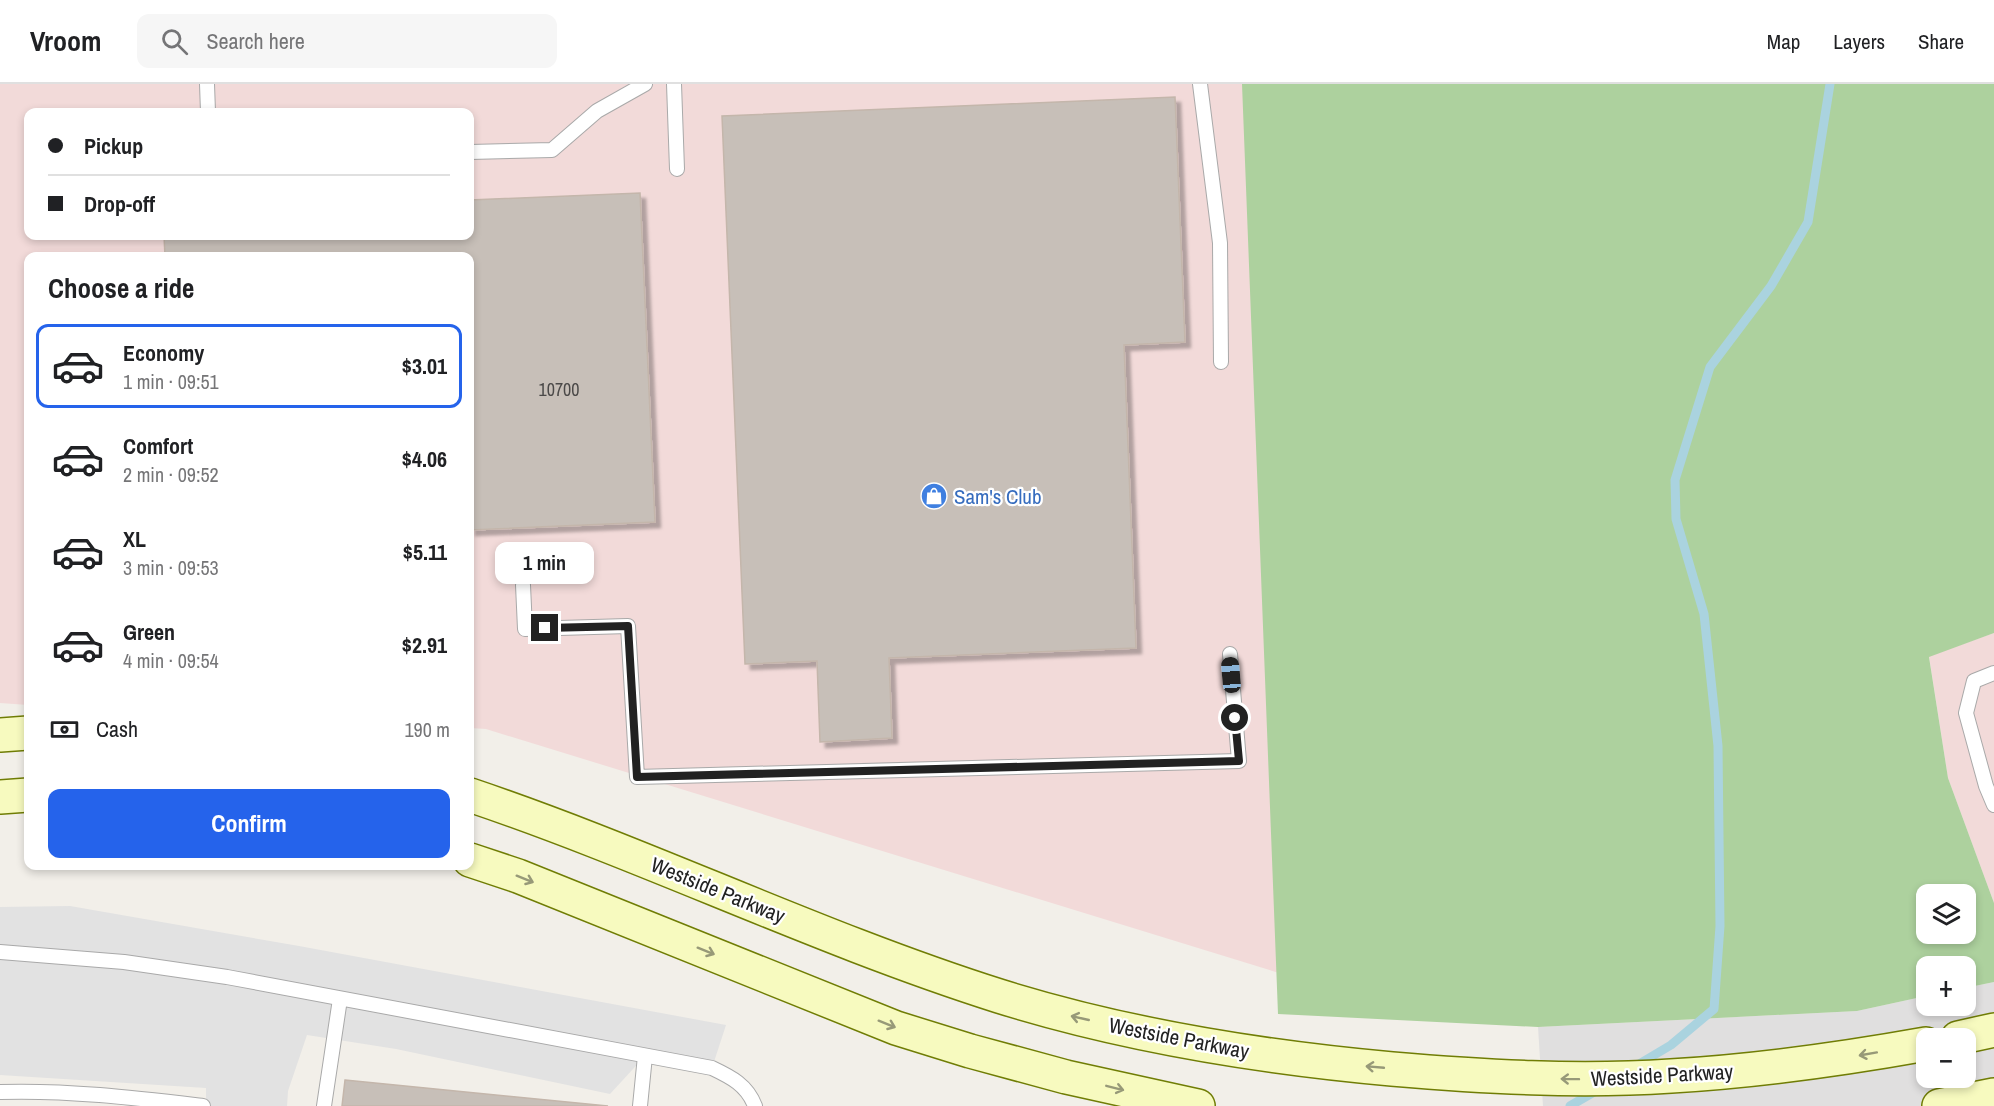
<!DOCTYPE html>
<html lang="en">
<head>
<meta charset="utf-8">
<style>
	body { margin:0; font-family:"Archivo Narrow",sans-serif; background:#f6f6f6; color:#202124; height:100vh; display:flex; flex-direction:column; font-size:22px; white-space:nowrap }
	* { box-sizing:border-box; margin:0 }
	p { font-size:20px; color:#757577 }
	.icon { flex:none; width:33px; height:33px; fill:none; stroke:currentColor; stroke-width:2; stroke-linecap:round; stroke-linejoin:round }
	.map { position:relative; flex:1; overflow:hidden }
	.sheet { position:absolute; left:24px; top:168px; width:450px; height:618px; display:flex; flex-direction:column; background:#fff; border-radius:12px; box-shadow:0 3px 9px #0003 }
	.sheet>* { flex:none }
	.hud { position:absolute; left:24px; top:24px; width:450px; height:132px; border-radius:12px; box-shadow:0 3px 9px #0003; display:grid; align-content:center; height:132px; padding:0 24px; background:#fff }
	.tools { position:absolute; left:1916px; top:800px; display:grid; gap:12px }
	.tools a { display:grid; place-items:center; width:60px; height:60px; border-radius:12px; background:#fff; box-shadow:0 3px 9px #0003; font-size:30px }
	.end { position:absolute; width:27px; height:27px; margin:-14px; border:8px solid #222; background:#fff; box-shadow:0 0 0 3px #fff }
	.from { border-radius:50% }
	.bubble { position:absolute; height:42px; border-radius:12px; background:#fff; box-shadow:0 3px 9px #0003; font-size:20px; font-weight:800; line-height:42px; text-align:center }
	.car { position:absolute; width:18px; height:36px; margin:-18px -9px; border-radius:8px; box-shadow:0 0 4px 2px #0007; background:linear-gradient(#222 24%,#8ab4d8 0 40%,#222 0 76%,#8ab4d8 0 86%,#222 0) }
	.hud b { display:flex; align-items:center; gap:21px; height:57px; font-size:22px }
	.hud b+b { border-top:2px solid #e0e0e0 }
	.hud i { width:15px; height:15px; background:#202124 }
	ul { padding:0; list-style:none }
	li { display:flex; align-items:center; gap:18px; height:84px; margin:0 12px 9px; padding:0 12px; border:3px solid transparent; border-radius:12px }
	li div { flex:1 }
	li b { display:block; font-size:22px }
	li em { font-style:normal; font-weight:800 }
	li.active { border-color:#2563eb }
	li>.icon { width:54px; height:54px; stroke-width:1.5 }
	h2 { padding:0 24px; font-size:27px; line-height:72px }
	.pay { display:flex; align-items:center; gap:15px; height:66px; padding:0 24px; font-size:22px }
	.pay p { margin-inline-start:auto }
	.button { display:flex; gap:12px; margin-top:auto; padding:12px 24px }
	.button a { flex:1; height:69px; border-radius:12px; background:#2563eb; color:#fff; font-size:24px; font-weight:800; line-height:69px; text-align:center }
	header { display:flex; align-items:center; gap:36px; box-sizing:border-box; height:84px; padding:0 30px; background:#fff; border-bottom:2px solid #e0e0e0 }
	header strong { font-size:28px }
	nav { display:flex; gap:33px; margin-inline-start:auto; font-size:21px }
	.search { width:420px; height:54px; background:#f6f6f6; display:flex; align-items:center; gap:15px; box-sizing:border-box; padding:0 21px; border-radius:12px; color:#757577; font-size:22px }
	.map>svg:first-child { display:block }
	.residential { fill:#e0dfdf; fill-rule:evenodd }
	.commercial { fill:#f2dad9; fill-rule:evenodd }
	.forest { fill:#add19e; fill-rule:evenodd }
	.parking { fill:#e2e2e2 }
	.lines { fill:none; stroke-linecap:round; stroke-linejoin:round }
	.stream { stroke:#aad3df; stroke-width:9 }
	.building { fill:#c7bfb8; stroke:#c4b6ab; stroke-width:1.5; filter:url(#shadow) }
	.service-casing { stroke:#a9a9a9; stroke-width:16 }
	.secondary-casing { stroke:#707d05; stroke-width:36 }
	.service { stroke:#fff; stroke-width:14 }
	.secondary { stroke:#f7fabf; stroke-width:33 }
	.oneway { stroke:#979978 }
	.route { stroke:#222; stroke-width:8 }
	.labels { text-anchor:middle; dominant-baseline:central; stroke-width:4.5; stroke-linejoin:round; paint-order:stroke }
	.number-label { font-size:18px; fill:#4b4948 }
	.shop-label { font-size:21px; fill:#366cbe; stroke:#fff; text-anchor:start }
	.street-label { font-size:21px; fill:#222; stroke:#fff }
</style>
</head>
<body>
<header>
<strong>Vroom</strong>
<div class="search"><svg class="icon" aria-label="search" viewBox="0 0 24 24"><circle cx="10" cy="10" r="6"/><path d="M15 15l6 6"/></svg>Search here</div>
<nav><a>Map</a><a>Layers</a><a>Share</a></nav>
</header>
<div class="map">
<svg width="1994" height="1022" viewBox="0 0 1994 1022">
	<defs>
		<filter id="shadow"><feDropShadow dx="5.5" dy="5.5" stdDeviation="1.5" flood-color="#0004"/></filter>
	</defs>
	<rect width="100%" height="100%" fill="#f2efe9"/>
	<!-- residential -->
	<path class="residential" d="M1994 898V1022H1543L1538 943 1857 927 1926 912V921H1965V904ZM1926 954H1965V993H1926Z"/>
	<!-- commercial -->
	<g class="commercial">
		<path d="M0 0H1286L1305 897 486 645 470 644V172H28V621L0 619ZM28 28H470V152H28Z"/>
		<polygon points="1994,549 1994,819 1948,694 1929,572"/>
	</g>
	<!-- forest -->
	<path class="forest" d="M1242 0H1994V549L1929 573 1948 694 1994 819V898L1965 904V882H1926V912L1857 927 1538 943 1278 930ZM1926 810H1965V849H1926Z"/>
	<!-- parking -->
	<polygon class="parking" points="70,822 299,862 726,941 712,984 645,972 610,1010 396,965 307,951 288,1007 287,1022 206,1022 206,1004 0,991 0,823"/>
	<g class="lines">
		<!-- stream -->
		<g class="stream">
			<polyline points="1634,983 1671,961 1714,925 1720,842 1718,662 1704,530 1676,435 1675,396 1710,283 1771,202 1808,138 1830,0"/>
			<polyline points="1570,1022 1599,1005"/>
		</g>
	</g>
	<!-- building -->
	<g class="building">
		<polygon points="1175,13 1185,258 1124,261 1136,564 889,574 892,654 820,658 817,577 745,580 722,32"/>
		<polygon points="640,109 655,438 470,446 470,172 165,172 164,152 470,152 470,116"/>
		<polygon points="345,996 608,1022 342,1022"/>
	</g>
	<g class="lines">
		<defs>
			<g id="service">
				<polyline points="207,0 208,28"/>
				<polyline points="674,0 677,85"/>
				<polyline points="1200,0 1220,159 1221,278"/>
				<polyline points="470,68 552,66 597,27 645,0"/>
				<polyline points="523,501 525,545 628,542 637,693 1239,677 1230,570"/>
				<polyline points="1994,589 1974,597 1966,629 1986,702 1994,721"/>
				<path d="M0 868 124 878 227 893 712 984C731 993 747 1001 755 1022"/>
				<path d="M0 1008C69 1006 135 1014 203 1022"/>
				<polyline points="324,1022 340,915"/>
				<polyline points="640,1022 645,972"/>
			</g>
			<g id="secondary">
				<polyline points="0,651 28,649"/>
				<path d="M470 711C648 771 819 855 999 912 1127 952 1259 973 1392 985 1485 993 1578 998 1671 992 1757 987 1842 975 1926 960"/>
				<polyline points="0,713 28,711"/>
				<polyline points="470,776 518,792 896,944 970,967 1066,993 1198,1022"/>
				<polyline points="1958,954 1994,946"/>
				<polyline points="1939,1022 1994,1011"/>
			</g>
		</defs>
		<!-- service casing -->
		<use href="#service" class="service-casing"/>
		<!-- secondary casing -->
		<use href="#secondary" class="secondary-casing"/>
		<!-- service -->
		<use href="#service" class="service"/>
		<!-- secondary -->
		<use href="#secondary" class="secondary"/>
	</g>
	<!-- one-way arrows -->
	<defs><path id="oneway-shaft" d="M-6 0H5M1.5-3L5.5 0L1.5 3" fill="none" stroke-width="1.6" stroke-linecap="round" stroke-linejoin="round" transform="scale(1.5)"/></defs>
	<g class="oneway">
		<use href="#oneway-shaft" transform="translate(525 795) rotate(22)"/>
		<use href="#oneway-shaft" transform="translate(706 867) rotate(22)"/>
		<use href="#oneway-shaft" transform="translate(1080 934) rotate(-167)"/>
		<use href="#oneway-shaft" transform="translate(887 940) rotate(22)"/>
		<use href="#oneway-shaft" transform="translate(1868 970) rotate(170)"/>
		<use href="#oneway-shaft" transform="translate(1375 983) rotate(-175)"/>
		<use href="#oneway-shaft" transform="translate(1570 995) rotate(-179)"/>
		<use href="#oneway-shaft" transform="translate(1115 1004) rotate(14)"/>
	</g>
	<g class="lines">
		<!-- route -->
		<polyline class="route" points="545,544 628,542 637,693 1239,677 1235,634"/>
	</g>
	<!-- icons -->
	<defs>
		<symbol id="shop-disc" viewBox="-11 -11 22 22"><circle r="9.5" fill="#3f7fe0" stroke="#fff"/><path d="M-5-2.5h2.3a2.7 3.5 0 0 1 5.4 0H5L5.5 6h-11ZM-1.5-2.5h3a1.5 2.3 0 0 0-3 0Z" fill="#fff"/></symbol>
	</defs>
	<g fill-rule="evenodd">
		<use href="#shop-disc" x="919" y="397" width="30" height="30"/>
	</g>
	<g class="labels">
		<!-- number labels -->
		<g class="number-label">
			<text x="559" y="305">10700</text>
		</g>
		<!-- shop labels -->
		<g class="shop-label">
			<text x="954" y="412">Sam's Club</text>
		</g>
		<!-- street labels -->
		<g class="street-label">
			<text transform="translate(718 806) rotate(22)">Westside Parkway</text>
			<text transform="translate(1179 954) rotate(11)">Westside Parkway</text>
			<text transform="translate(1662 991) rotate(-3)">Westside Parkway</text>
		</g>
	</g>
</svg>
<div class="tools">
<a><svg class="icon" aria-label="layers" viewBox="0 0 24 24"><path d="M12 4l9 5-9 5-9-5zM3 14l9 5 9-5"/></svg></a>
<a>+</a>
<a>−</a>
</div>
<i class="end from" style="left:1235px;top:634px"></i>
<i class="end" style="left:545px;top:544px"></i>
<div class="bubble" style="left:495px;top:458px;width:99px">1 min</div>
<i class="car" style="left:1231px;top:591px;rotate:355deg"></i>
<div class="hud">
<b><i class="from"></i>Pickup</b>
<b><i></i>Drop-off</b>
</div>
<section class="sheet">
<h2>Choose a ride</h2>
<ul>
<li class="active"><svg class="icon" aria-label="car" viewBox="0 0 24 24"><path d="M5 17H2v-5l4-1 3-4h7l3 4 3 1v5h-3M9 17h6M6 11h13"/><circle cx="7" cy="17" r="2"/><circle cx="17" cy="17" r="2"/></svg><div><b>Economy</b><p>1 min · 09:51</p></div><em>$3.01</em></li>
<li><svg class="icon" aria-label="car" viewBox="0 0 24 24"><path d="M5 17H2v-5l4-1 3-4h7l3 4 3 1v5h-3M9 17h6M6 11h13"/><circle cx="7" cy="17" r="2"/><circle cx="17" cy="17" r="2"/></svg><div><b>Comfort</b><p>2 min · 09:52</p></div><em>$4.06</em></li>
<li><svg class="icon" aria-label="car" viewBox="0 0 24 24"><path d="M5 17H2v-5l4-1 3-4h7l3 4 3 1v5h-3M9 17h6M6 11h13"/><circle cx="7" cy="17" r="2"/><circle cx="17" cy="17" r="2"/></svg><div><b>XL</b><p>3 min · 09:53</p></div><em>$5.11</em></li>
<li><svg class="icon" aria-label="car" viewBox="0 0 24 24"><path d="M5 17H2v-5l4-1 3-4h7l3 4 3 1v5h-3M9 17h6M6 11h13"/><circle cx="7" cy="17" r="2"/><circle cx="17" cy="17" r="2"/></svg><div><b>Green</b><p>4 min · 09:54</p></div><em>$2.91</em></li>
</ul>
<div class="pay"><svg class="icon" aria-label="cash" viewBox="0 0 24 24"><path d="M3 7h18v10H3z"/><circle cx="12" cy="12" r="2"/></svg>Cash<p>190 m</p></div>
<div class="button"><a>Confirm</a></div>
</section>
</div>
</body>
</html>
